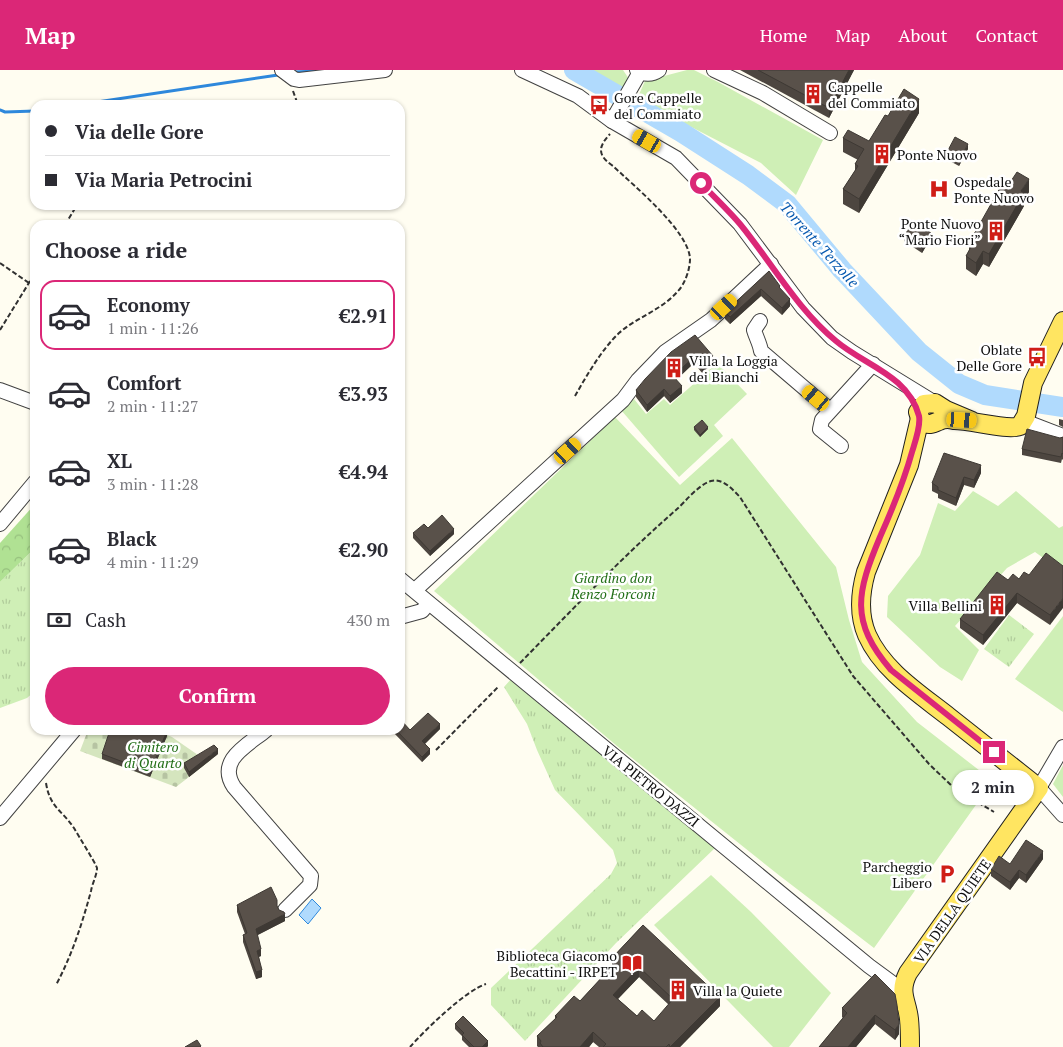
<!DOCTYPE html>
<html lang="en">
<head>
<meta charset="utf-8">
<style>
	body { margin:0; font-family:"PT Serif",serif; background:#f7f7f7; color:#2b2b33; height:100vh; display:flex; flex-direction:column; font-size:19px; white-space:nowrap }
	* { box-sizing:border-box; margin:0 }
	p { font-size:16px; color:#7c7c81 }
	.icon { flex:none; width:28px; height:28px; fill:none; stroke:currentColor; stroke-width:2; stroke-linecap:round; stroke-linejoin:round }
	.map { position:relative; flex:1; overflow:hidden }
	.side { position:absolute; left:30px; top:150px; width:375px; height:515px; display:flex; flex-direction:column; background:#fff; border-radius:15px; box-shadow:0 1px 4px #0004 }
	.side>* { flex:none }
	.guide { position:absolute; left:30px; top:30px; width:375px; height:110px; border-radius:15px; box-shadow:0 1px 4px #0004; display:grid; align-content:center; height:110px; padding:0 15px; background:#fff }
	.end { position:absolute; width:22px; height:22px; margin:-11px; border:6px solid #db2777; background:#fff; box-shadow:0 0 0 2px #fff }
	.from { border-radius:50% }
	.bubble { position:absolute; height:35px; border-radius:18px; background:#fff; box-shadow:0 1px 4px #0004; font-size:16px; font-weight:700; line-height:35px; text-align:center }
	.car { position:absolute; width:15px; height:30px; margin:-15px -8px; border-radius:6px; box-shadow:0 0 4px 1px #0007; background:linear-gradient(#f5c518 24%,#345 0 40%,#f5c518 0 76%,#345 0 86%,#f5c518 0) }
	.guide b { display:flex; align-items:center; gap:18px; height:48px; font-size:19px }
	.guide b+b { border-top:1px solid #e1e1e2 }
	.guide i { width:12px; height:12px; background:#2b2b33 }
	ul { padding:0; list-style:none }
	li { display:flex; align-items:center; gap:15px; height:70px; margin:0 10px 8px; padding:0 5px; border:2px solid transparent; border-radius:15px }
	li div { flex:1 }
	li b { display:block; font-size:19px }
	li em { font-style:normal; font-weight:700 }
	li.selected { border-color:#db2777 }
	li>.icon { width:45px; height:45px; stroke-width:1.5 }
	h2 { padding:0 15px; font-size:22px; line-height:60px }
	.pay { display:flex; align-items:center; gap:12px; height:55px; padding:0 15px; font-size:19px }
	.pay p { margin-inline-start:auto }
	.cta { display:flex; gap:10px; margin-top:auto; padding:10px 15px }
	.cta a { flex:1; height:58px; border-radius:30px; background:#db2777; color:#fff; font-size:20px; font-weight:700; line-height:58px; text-align:center }
	header { display:flex; align-items:center; gap:30px; box-sizing:border-box; height:70px; padding:0 25px; background:#db2777; color:#fff }
	header strong { font-size:24px }
	nav { display:flex; gap:28px; margin-inline-start:auto; font-size:18px }
	.map>svg:first-child { display:block }
	.grass { fill:url(#grass-tufts) }
	.forest { fill:url(#forest-crowns) }
	.cemetery { fill:url(#cemetery-stones) }
	.park { fill:#cfefb6 }
	.water { fill:#b0dafd; stroke:#2e88dc }
	.lines { fill:none; stroke-linecap:round; stroke-linejoin:round }
	.stream { stroke:#2e88dc; stroke-width:3 }
	.river { stroke:#b0dafd; stroke-width:20 }
	.minor-casing { stroke:#424242; stroke-width:16 }
	.major-casing { stroke:#202020; stroke-width:20 }
	.path { stroke:#313131; stroke-width:2; stroke-dasharray:5 2.5; stroke-linecap:butt }
	.minor { stroke:#fff; stroke-width:14 }
	.major { stroke:#ffe561; stroke-width:18 }
	.wall { fill:#4d4640; fill-rule:evenodd }
	.shaded-wall { fill:#3e3934 }
	.building { fill:#59514a; stroke:#3e3934; fill-rule:evenodd }
	.route { stroke:#db2777; stroke-width:6 }
	.labels { text-anchor:middle; dominant-baseline:central; stroke-width:5; stroke-linejoin:round; paint-order:stroke }
	.poi-label { font-size:14px; fill:#0f0f0f; stroke:#fff; text-anchor:start }
	.park-label { font-size:14px; font-style:italic; fill:#226f17; stroke:#fff }
	.street-label { font-size:14px; fill:#0f0f0f; stroke:#fff }
	.water-label { font-size:15px; font-style:italic; fill:#095ab0; stroke:#fff }
</style>
</head>
<body>
<header>
<strong>Map</strong>
<nav><a>Home</a><a>Map</a><a>About</a><a>Contact</a></nav>
</header>
<div class="map">
<svg width="1063" height="977" viewBox="0 0 1063 977">
	<defs>
		<pattern id="grass-tufts" width="24" height="20" patternUnits="userSpaceOnUse" patternTransform="scale(1.25)"><rect width="24" height="20" fill="#cfefb6"/><path d="M3 7l-1-3M5 7V3M7 7l1-3M15 17l-1-3M17 17v-4M19 17l1-3" fill="none" stroke="#b1cc9b"/></pattern>
		<pattern id="forest-crowns" width="20" height="18" patternUnits="userSpaceOnUse" patternTransform="scale(1.25)"><rect width="20" height="18" fill="#b0e193"/><path d="M2 6a3 3 0 1 1 6 0M12 15a3 3 0 1 1 6 0" fill="none" stroke="#96c07e"/></pattern>
		<pattern id="cemetery-stones" width="16" height="16" patternUnits="userSpaceOnUse" patternTransform="scale(1.25)"><rect width="16" height="16" fill="#d5e5be"/><path d="M2 7V4a2 2 0 0 1 4 0v3zM10 15v-3a2 2 0 0 1 4 0v3z" fill="#b6c3a2"/></pattern>
	</defs>
	<rect width="100%" height="100%" fill="#fffdf1"/>
	<!-- grass -->
	<g class="grass">
		<polygon points="35,478 35,621 27,628 0,638 0,512"/>
		<polygon points="1009,545 1034,564 1009,597 984,579"/>
		<polygon points="511,609 716,777 616,873 525,971 491,935 491,918 611,804 617,793 613,780 555,720 537,680 527,654 504,617"/>
	</g>
	<!-- forest -->
	<polygon class="forest" points="35,434 35,478 0,512 0,473"/>
	<!-- cemetery -->
	<polygon class="cemetery" points="88,660 155,660 172,667 198,685 211,690 176,717 80,681"/>
	<!-- park -->
	<g class="park">
		<polygon points="589,0 623,0 629,9 623,21"/>
		<polygon points="687,0 694,0 718,12 823,70 796,125 761,93 637,29 645,11"/>
		<polygon points="717,293 747,324 714,355 723,366 679,407 621,340 634,329 646,344 664,329 670,335"/>
		<polygon points="615,347 680,415 732,368 836,497 849,550 862,592 917,652 993,711 874,878 780,806 617,676 434,521"/>
		<polygon points="973,421 998,436 1016,421 1059,458 1063,456 1063,502 1035,482 1007,498 955,556 979,580 962,611 940,597 887,547 888,526 920,485 938,433 955,441"/>
		<polygon points="1063,546 1063,642 1015,609"/>
		<polygon points="1063,695 1063,727 1053,714"/>
		<polygon points="711,805 751,842 831,923 789,977 773,977 654,855"/>
	</g>
	<!-- water -->
	<polygon class="water" points="312,829 321,838 308,854 299,845"/>
	<g class="lines">
		<!-- stream -->
		<g class="stream">
			<polyline points="294,2 318,1"/>
			<polyline points="77,35 278,5"/>
			<polyline points="0,40 5,42 35,41"/>
		</g>
		<!-- river -->
		<polyline class="river" points="574,0 681,62 748,105 787,134 842,200 919,282 959,314 985,325 1063,337"/>
		<defs>
			<g id="minor">
				<polyline points="282,0 294,9 299,10 385,0"/>
				<polyline points="522,0 578,26 612,51 676,88 740,154 803,238 832,268 852,282 935,333"/>
				<path d="M637 0C644 5 652 5 659 0"/>
				<polyline points="714,0 763,23 830,63"/>
				<polyline points="612,51 640,2"/>
				<path d="M760 251 754 260C756 267 760 274 761 281L830 340"/>
				<polyline points="0,320 35,333"/>
				<polyline points="1024,351 1063,366"/>
				<polyline points="841,376 820,359 822,350 873,294"/>
				<polyline points="0,454 35,412"/>
				<polyline points="400,509 869,896 903,921"/>
				<polyline points="415,520 623,330 638,310 665,282 711,250 771,194"/>
				<polyline points="400,547 422,541 428,534"/>
				<path d="M266 660C248 675 216 690 234 717L311 806 310 815 285 840"/>
				<polyline points="1063,677 1039,718 1063,745"/>
				<polyline points="0,748 74,660"/>
			</g>
			<g id="major">
				<path d="M972 351 946 340 935 333 924 334 918 342 921 351C929 356 931 354 939 351 943 349 950 349 954 350 971 350 1008 361 1020 356L1026 346 1033 313 1063 251"/>
				<path d="M910 977C910 968 910 958 909 949 907 930 898 923 908 903L1039 718C1009 694 979 671 949 647 920 624 883 601 867 565 858 544 860 523 866 502L909 395 920 348"/>
			</g>
		</defs>
		<!-- minor casing -->
		<use href="#minor" class="minor-casing"/>
		<!-- major casing -->
		<use href="#major" class="major-casing"/>
		<!-- path -->
		<g class="path">
			<polyline points="293,21 298,35"/>
			<polyline points="252,135 254,142"/>
			<polyline points="65,155 77,135"/>
			<polyline points="0,193 29,213"/>
			<polyline points="0,260 35,203"/>
			<path d="M575 326C587 305 602 279 619 263 637 247 662 240 678 221 685 214 690 199 690 189 689 161 633 115 613 96 597 85 598 77 610 64"/>
			<path d="M520 593C571 541 621 488 676 440 686 431 698 415 711 411 723 408 732 419 740 427L853 606 929 694 954 718 994 742"/>
			<polyline points="436,680 499,616"/>
			<path d="M46 713C50 738 62 740 74 758 78 765 96 794 97 798 97 805 92 814 91 821 82 854 72 885 56 915"/>
			<path d="M410 977C424 961 466 920 486 914"/>
		</g>
		<!-- minor -->
		<use href="#minor" class="minor"/>
		<!-- major -->
		<use href="#major" class="major"/>
	</g>
	<!-- wall -->
	<g class="wall">
		<polygon points="740,0 854,0 829,48"/>
		<polygon points="919,43 859,143 843,134 843,119 855,101 855,94 858,90 843,82 843,68 869,71 888,46"/>
		<polygon points="968,79 959,96 946,89 946,84"/>
		<polygon points="1009,114 1029,122 1024,130 1024,136 989,197 983,194 976,206 966,199 966,186 969,181 969,173"/>
		<polygon points="904,166 931,168 922,183 904,171"/>
		<polygon points="769,201 790,236 782,245 761,226 730,254 725,249 725,242"/>
		<polygon points="695,265 713,293 702,303 694,293 676,310 682,323 670,333 664,326 647,342 636,327 636,320"/>
		<polygon points="1059,349 1063,350 1063,357 1059,355"/>
		<polygon points="694,357 708,359 700,367 694,360"/>
		<polygon points="1063,367 1063,390 1062,389 1061,393 1022,385 1022,379"/>
		<polygon points="981,403 974,418 964,415 956,436 938,428 938,424 932,421 932,413"/>
		<polygon points="428,458 454,464 430,486 413,468 413,463"/>
		<polygon points="1063,496 1050,555 1017,533 983,575 960,558 960,549 1019,509 1029,505"/>
		<polygon points="440,659 425,674 430,684 422,692 393,662 393,660"/>
		<polygon points="167,666 150,707 102,689 102,684"/>
		<polygon points="218,684 189,707 184,698 184,693"/>
		<polygon points="1043,789 1026,813 1019,808 1010,820 991,806 991,799 1010,794"/>
		<polygon points="237,835 277,836 285,851 257,865 261,886 259,887 262,907 256,909 243,872 243,865 245,864 237,842"/>
		<path d="M643 855 720 936 680 977H599L593 972 589 977H538L537 976V966L555 949V946L580 931 612 897V888ZM639 907 669 935 654 951 637 946 618 929Z"/>
		<polygon points="875,904 899,964 895,970 875,954 856,977 819,977 843,948 842,947 842,938"/>
		<polygon points="455,954 488,976 487,977 469,977 462,970 462,966 455,959"/>
	</g>
	<!-- shaded-wall -->
	<g class="shaded-wall">
		<polygon points="849,0 854,0 829,48 829,38"/>
		<polygon points="919,29 919,43 859,143 859,129"/>
		<polygon points="968,74 968,79 959,96 959,91"/>
		<polygon points="1029,109 1029,122 1024,130 1024,136 989,197 989,184 1021,121"/>
		<polygon points="931,163 931,168 922,183 922,178"/>
		<polygon points="983,181 983,194 976,206 976,193"/>
		<polygon points="761,219 761,226 730,254 730,247"/>
		<polygon points="790,229 790,236 782,245 782,238"/>
		<polygon points="713,286 713,293 702,303 702,296"/>
		<polygon points="694,287 694,293 673,313 673,306"/>
		<polygon points="682,316 682,323 670,333 670,326"/>
		<polygon points="664,319 664,326 647,342 647,335"/>
		<polygon points="708,357 708,359 700,367 700,365"/>
		<polygon points="981,395 981,403 974,418 974,410"/>
		<polygon points="964,407 964,415 956,436 956,428"/>
		<polygon points="454,459 454,464 430,486 430,481"/>
		<polygon points="1017,523 1017,533 983,575 983,565"/>
		<polygon points="1063,528 1063,538 1050,555 1050,545"/>
		<polygon points="440,654 440,659 422,676 422,671"/>
		<polygon points="167,661 167,666 150,707 150,702"/>
		<polygon points="218,679 218,684 189,707 189,702"/>
		<polygon points="430,679 430,684 422,692 422,687"/>
		<polygon points="1043,781 1043,789 1026,813 1026,805"/>
		<polygon points="1019,800 1019,808 1010,820 1010,812"/>
		<polygon points="285,844 285,851 256,866 256,859"/>
		<polygon points="261,879 261,886 257,887 257,881"/>
		<polygon points="639,897 639,907 613,934 613,925"/>
		<polygon points="262,900 262,907 256,909 256,902"/>
		<polygon points="720,927 720,936 680,977 670,977"/>
		<polygon points="875,945 875,954 856,977 848,977"/>
		<polygon points="899,954 899,964 895,970 895,960"/>
		<polygon points="593,962 593,972 589,977 580,977"/>
		<polygon points="488,971 488,976 487,977 482,977"/>
	</g>
	<!-- building -->
	<g class="building">
		<polygon points="758,0 849,0 829,38"/>
		<polygon points="904,19 919,29 859,129 843,119 858,96 855,94 864,79 843,68 848,60 869,71 885,45 888,46"/>
		<polygon points="955,67 968,74 959,91 946,84"/>
		<polygon points="1017,102 1029,109 1021,121 1024,123 989,184 983,181 976,193 966,186 972,175 969,173 1004,111 1009,114"/>
		<polygon points="913,152 931,163 922,178 904,166"/>
		<polygon points="769,201 780,216 779,217 790,229 782,238 761,219 730,247 725,242"/>
		<polygon points="695,265 713,286 702,296 694,287 673,306 682,316 670,326 664,319 647,335 636,320 645,309 671,282"/>
		<polygon points="702,350 708,357 700,365 694,357"/>
		<polygon points="1027,359 1060,368 1063,367 1063,384 1062,383 1061,387 1022,379"/>
		<polygon points="944,383 981,395 974,410 964,407 956,428 938,420 938,417 932,413"/>
		<polygon points="442,445 454,459 430,481 413,463 424,454 428,458"/>
		<polygon points="1046,483 1063,496 1063,528 1050,545 1017,523 983,565 960,549 997,502 1008,510 1013,504 1019,509 1024,502 1029,505"/>
		<polygon points="428,643 440,654 422,671 430,679 422,687 396,660 400,660 400,651 401,650 410,660"/>
		<polygon points="110,660 166,660 167,661 150,702 102,684"/>
		<polygon points="214,675 218,679 189,702 184,693"/>
		<polygon points="1026,770 1043,781 1026,805 1019,800 1010,812 991,799 999,786 1010,794"/>
		<polygon points="271,817 277,830 277,836 279,840 284,842 285,844 256,859 261,879 257,881 262,900 256,902 243,865 247,863 237,835"/>
		<path d="M643 855 720 927 670 977 669 974 666 977H603L606 974 593 962 580 977H543L540 973 541 971 537 966 557 947 555 946 574 926 580 931 616 892 612 888ZM639 897 673 929 654 951 642 940 637 946 613 925Z"/>
		<polygon points="875,904 895,924 897,935 899,954 895,960 875,945 848,977 819,977 847,943 842,938"/>
		<polygon points="463,946 488,971 482,977 474,977 462,965 464,963 455,954"/>
		<polygon points="197,970 201,976 200,977 185,977"/>
	</g>
	<g class="lines">
		<!-- route -->
		<path class="route" d="M701 113C714 127 728 140 740 154 772 193 797 239 836 271 864 295 908 305 919 346 921 356 915 372 912 382 904 411 892 440 880 467 857 522 849 551 891 600L994 682"/>
	</g>
	<!-- icons -->
	<defs>
		<symbol id="building-bare" viewBox="-9 -9 18 18"><path d="M-4-6H4V6H1V3H-1V6H-4ZM-2.5-4.3h1.7v1.8h-1.7ZM.8-4.3h1.7v1.8H.8ZM-2.5-1h1.7V.8h-1.7ZM.8-1h1.7V.8H.8Z" fill="#cf1d17" stroke="#fff" stroke-width="2.5" paint-order="stroke"/></symbol>
		<symbol id="bus-bare" viewBox="-9 -9 18 18"><path d="M-5-6H5V4H4V6H2V4H-2V6H-4V4H-5ZM-3.5-4V0h7V-4ZM-3.5 1.2v1.5H-2V1.2ZM2 1.2v1.5H3.5V1.2Z" fill="#cf1d17" stroke="#fff" stroke-width="2.5" paint-order="stroke"/></symbol>
		<symbol id="hospital-bare" viewBox="-9 -9 18 18"><path d="M-5-5h3v3.5h4V-5h3V5h-3V1.5h-4V5h-3Z" fill="#cf1d17" stroke="#fff" stroke-width="2.5" paint-order="stroke"/></symbol>
		<symbol id="parking-bare" viewBox="-9 -9 18 18"><path d="M-3.5-5.5H1a3.5 3.5 0 0 1 0 7H-1V5.5H-3.5ZM-1-3.4V-.6H.8a1.4 1.4 0 0 0 0-2.8Z" fill="#cf1d17" stroke="#fff" stroke-width="2.5" paint-order="stroke"/></symbol>
		<symbol id="library-bare" viewBox="-9 -9 18 18"><path d="M-6-4Q-3-5.5-.7-3.5V5Q-3 3-6 4ZM6-4Q3-5.5 .7-3.5V5Q3 3 6 4Z" fill="#cf1d17" stroke="#fff" stroke-width="2.5" paint-order="stroke"/></symbol>
	</defs>
	<g fill-rule="evenodd">
		<use href="#building-bare" x="799" y="10" width="28" height="28"/>
		<use href="#bus-bare" x="585" y="21" width="28" height="28"/>
		<use href="#building-bare" x="868" y="70" width="28" height="28"/>
		<use href="#hospital-bare" x="925" y="105" width="28" height="28"/>
		<use href="#building-bare" x="982" y="147" width="28" height="28"/>
		<use href="#bus-bare" x="1023" y="273" width="28" height="28"/>
		<use href="#building-bare" x="660" y="284" width="28" height="28"/>
		<use href="#building-bare" x="983" y="521" width="28" height="28"/>
		<use href="#parking-bare" x="933" y="790" width="28" height="28"/>
		<use href="#library-bare" x="618" y="879" width="28" height="28"/>
		<use href="#building-bare" x="664" y="906" width="28" height="28"/>
	</g>
	<g class="labels">
		<!-- poi labels -->
		<g class="poi-label">
			<text x="828" y="16">Cappelle<tspan x="828" dy="16">del Commiato</tspan></text>
			<text x="614" y="27">Gore Cappelle<tspan x="614" dy="16">del Commiato</tspan></text>
			<text x="897" y="84">Ponte Nuovo</text>
			<text x="954" y="111">Ospedale<tspan x="954" dy="16">Ponte Nuovo</tspan></text>
			<text x="981" y="153" text-anchor="end">Ponte Nuovo<tspan x="981" dy="16">“Mario Fiori”</tspan></text>
			<text x="1022" y="279" text-anchor="end">Oblate<tspan x="1022" dy="16">Delle Gore</tspan></text>
			<text x="689" y="290">Villa la Loggia<tspan x="689" dy="16">dei Bianchi</tspan></text>
			<text x="982" y="535" text-anchor="end">Villa Bellini</text>
			<text x="932" y="796" text-anchor="end">Parcheggio<tspan x="932" dy="16">Libero</tspan></text>
			<text x="617" y="885" text-anchor="end">Biblioteca Giacomo<tspan x="617" dy="16">Becattini - IRPET</tspan></text>
			<text x="693" y="920">Villa la Quiete</text>
		</g>
		<!-- park labels -->
		<g class="park-label">
			<text x="613" y="507">Giardino don<tspan x="613" dy="16">Renzo Forconi</tspan></text>
			<text x="153" y="676">Cimitero<tspan x="153" dy="16">di Quarto</tspan></text>
		</g>
		<!-- street labels -->
		<g class="street-label">
			<text transform="translate(651 716) rotate(39)">VIA PIETRO DAZZI</text>
			<text transform="translate(952 841) rotate(-55)">VIA DELLA QUIETE</text>
		</g>
		<!-- water labels -->
		<g class="water-label">
			<text transform="translate(820 174) rotate(48)">Torrente Terzolle</text>
		</g>
	</g>
</svg>
<i class="end from" style="left:701px;top:113px"></i>
<i class="end" style="left:994px;top:682px"></i>
<div class="bubble" style="left:952px;top:700px;width:82px">2 min</div>
<i class="car" style="left:647px;top:71px;rotate:300deg"></i>
<i class="car" style="left:724px;top:237px;rotate:47deg"></i>
<i class="car" style="left:816px;top:328px;rotate:310deg"></i>
<i class="car" style="left:962px;top:350px;rotate:93deg"></i>
<i class="car" style="left:568px;top:381px;rotate:48deg"></i>
<div class="guide">
<b><i class="from"></i>Via delle Gore</b>
<b><i></i>Via Maria Petrocini</b>
</div>
<section class="side">
<h2>Choose a ride</h2>
<ul>
<li class="selected"><svg class="icon" aria-label="car" viewBox="0 0 24 24"><path d="M5 17H2v-5l4-1 3-4h7l3 4 3 1v5h-3M9 17h6M6 11h13"/><circle cx="7" cy="17" r="2"/><circle cx="17" cy="17" r="2"/></svg><div><b>Economy</b><p>1 min · 11:26</p></div><em>€2.91</em></li>
<li><svg class="icon" aria-label="car" viewBox="0 0 24 24"><path d="M5 17H2v-5l4-1 3-4h7l3 4 3 1v5h-3M9 17h6M6 11h13"/><circle cx="7" cy="17" r="2"/><circle cx="17" cy="17" r="2"/></svg><div><b>Comfort</b><p>2 min · 11:27</p></div><em>€3.93</em></li>
<li><svg class="icon" aria-label="car" viewBox="0 0 24 24"><path d="M5 17H2v-5l4-1 3-4h7l3 4 3 1v5h-3M9 17h6M6 11h13"/><circle cx="7" cy="17" r="2"/><circle cx="17" cy="17" r="2"/></svg><div><b>XL</b><p>3 min · 11:28</p></div><em>€4.94</em></li>
<li><svg class="icon" aria-label="car" viewBox="0 0 24 24"><path d="M5 17H2v-5l4-1 3-4h7l3 4 3 1v5h-3M9 17h6M6 11h13"/><circle cx="7" cy="17" r="2"/><circle cx="17" cy="17" r="2"/></svg><div><b>Black</b><p>4 min · 11:29</p></div><em>€2.90</em></li>
</ul>
<div class="pay"><svg class="icon" aria-label="cash" viewBox="0 0 24 24"><path d="M3 7h18v10H3z"/><circle cx="12" cy="12" r="2"/></svg>Cash<p>430 m</p></div>
<div class="cta"><a>Confirm</a></div>
</section>
</div>
</body>
</html>
